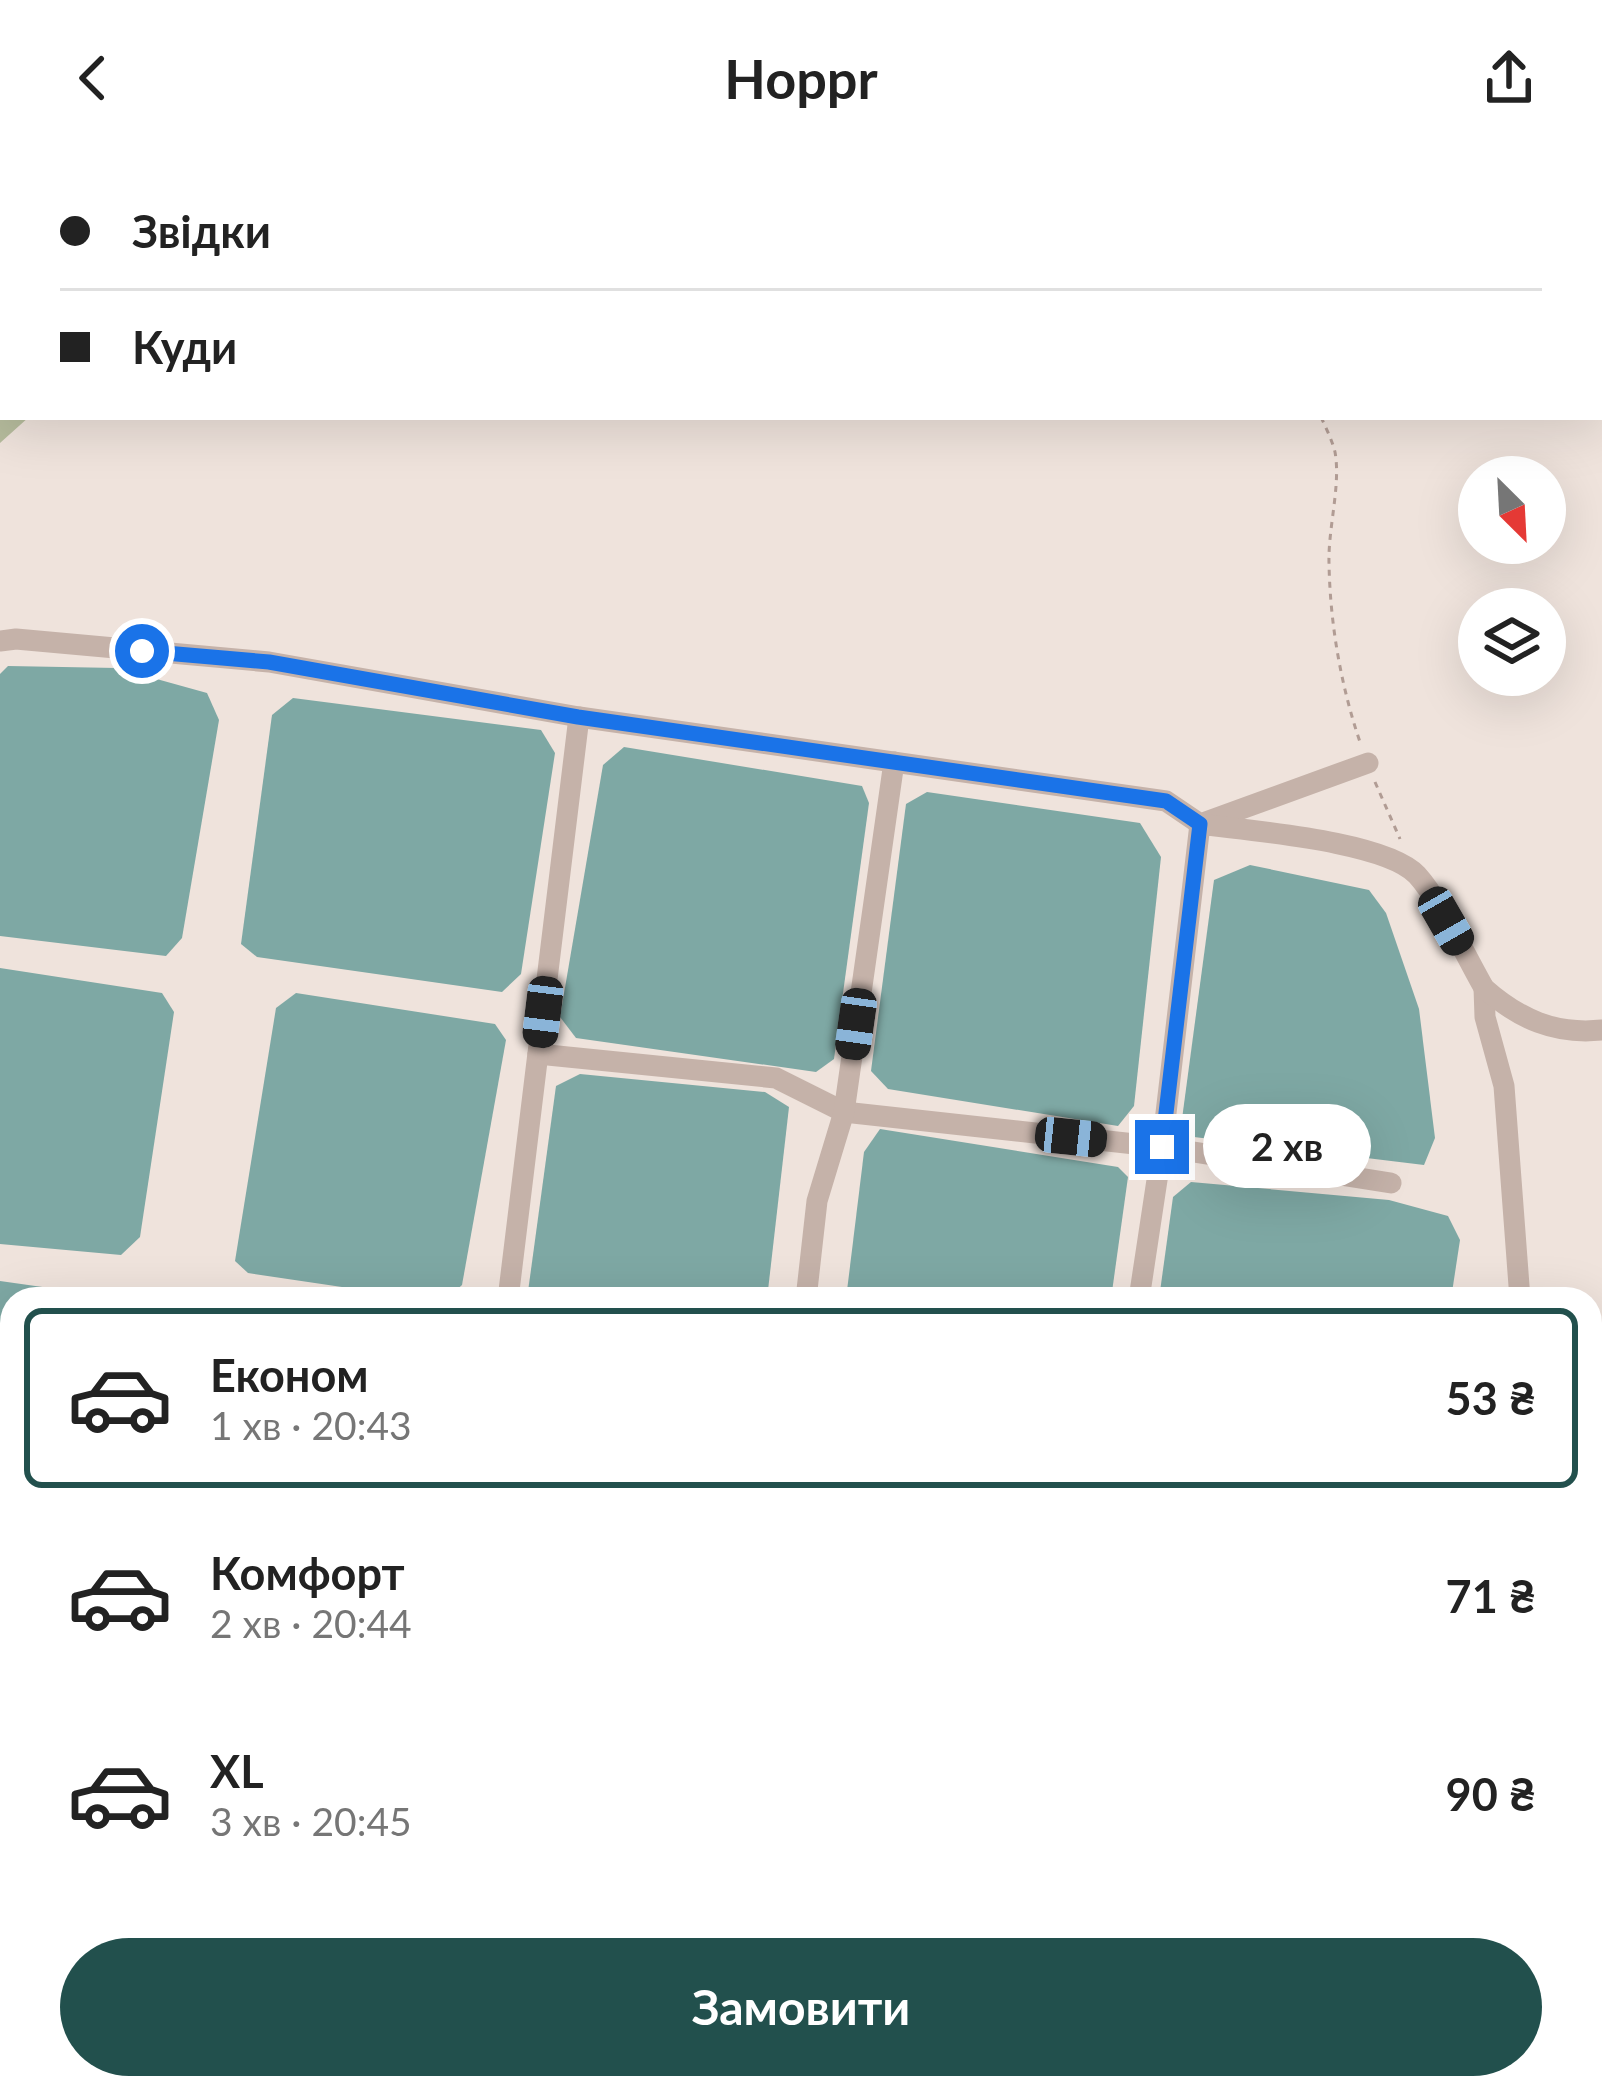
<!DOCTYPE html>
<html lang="uk">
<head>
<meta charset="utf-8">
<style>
	body { margin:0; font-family:Lato,sans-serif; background:#f6f6f6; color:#222; height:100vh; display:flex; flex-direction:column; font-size:45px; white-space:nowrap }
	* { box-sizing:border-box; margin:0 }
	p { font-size:39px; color:#767676 }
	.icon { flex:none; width:66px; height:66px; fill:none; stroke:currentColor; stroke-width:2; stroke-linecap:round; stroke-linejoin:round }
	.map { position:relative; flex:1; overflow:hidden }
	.panel { position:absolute; left:0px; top:1131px; width:1602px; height:813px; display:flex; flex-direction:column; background:#fff; border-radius:36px 36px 0 0; box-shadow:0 12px 48px #0002 }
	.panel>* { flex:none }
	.hud { position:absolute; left:0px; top:0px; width:1602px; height:264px; box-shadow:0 12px 48px #0002; display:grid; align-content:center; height:264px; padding:0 60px; background:#fff }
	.needle { width:78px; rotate:156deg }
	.buttons { position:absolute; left:1458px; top:300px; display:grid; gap:24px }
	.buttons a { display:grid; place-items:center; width:108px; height:108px; border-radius:50%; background:#fff; box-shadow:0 12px 48px #0002; font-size:60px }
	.end { position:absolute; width:54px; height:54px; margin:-27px; border:15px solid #1a73e8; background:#fff; box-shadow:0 0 0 6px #fff }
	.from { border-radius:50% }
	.bubble { position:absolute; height:84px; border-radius:42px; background:#fff; box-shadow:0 12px 48px #0002; font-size:39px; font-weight:700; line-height:84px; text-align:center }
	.car { position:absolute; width:36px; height:72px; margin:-36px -18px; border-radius:15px; box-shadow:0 0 9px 3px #0007; background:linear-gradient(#222 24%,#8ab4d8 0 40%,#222 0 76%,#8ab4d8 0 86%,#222 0) }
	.hud b { display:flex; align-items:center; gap:42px; height:114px; font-size:45px }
	.hud b+b { border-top:3px solid #e0e0e0 }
	.hud i { width:30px; height:30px; background:#222 }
	ul { padding:21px 0 0; list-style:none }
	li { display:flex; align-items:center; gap:36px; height:180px; margin:0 24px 18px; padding:0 36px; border:6px solid transparent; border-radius:18px }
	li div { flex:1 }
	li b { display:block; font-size:45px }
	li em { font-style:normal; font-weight:700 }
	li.active { border-color:#22504d }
	li>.icon { width:108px; height:108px; stroke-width:1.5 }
	.button { display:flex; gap:24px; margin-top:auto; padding:24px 60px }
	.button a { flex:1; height:138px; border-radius:72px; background:#22504d; color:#fff; font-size:48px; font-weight:700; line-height:138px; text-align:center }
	header { display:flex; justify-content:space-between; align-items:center; height:156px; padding:0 60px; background:#fff; font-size:54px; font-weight:700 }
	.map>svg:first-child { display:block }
	.green { fill:#b6bc9d }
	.water { fill:#7ea8a4 }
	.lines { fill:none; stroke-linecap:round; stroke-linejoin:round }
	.stream { stroke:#7ea8a4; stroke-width:6 }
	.path { stroke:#b19c94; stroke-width:3; stroke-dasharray:6 6; stroke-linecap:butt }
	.minor { stroke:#c5b2a9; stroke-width:21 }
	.route { stroke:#1a73e8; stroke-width:15 }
</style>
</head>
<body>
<header><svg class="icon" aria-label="back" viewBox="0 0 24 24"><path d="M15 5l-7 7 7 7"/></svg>Hoppr<svg class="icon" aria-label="share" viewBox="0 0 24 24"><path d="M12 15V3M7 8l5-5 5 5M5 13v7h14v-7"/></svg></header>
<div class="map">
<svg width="1602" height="1942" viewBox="0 0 1602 1942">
	<rect width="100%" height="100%" fill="#efe3dc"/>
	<!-- green -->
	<polygon class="green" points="0,0 956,0 953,3 3,3 3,261 29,261 0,287"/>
	<!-- water -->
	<g class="water">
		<polygon points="8,510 117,512 207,537 219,564 182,782 166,800 0,780 0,518"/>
		<polygon points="293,542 541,574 555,597 521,818 502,836 257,801 241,788 272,559"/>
		<polygon points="624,591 862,630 869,647 834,903 816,916 576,882 560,861 603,609"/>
		<polygon points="927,636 1140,667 1161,701 1134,950 1118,970 888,933 871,915 906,648"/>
		<polygon points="1250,709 1369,734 1386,757 1419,853 1435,982 1424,1009 1194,981 1182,963 1214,724"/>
		<polygon points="0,812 162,837 174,856 140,1081 121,1099 0,1088"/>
		<polygon points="296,837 495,868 506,884 462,1129 446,1143 423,1143 248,1117 235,1105 276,852"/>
		<polygon points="580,918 765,936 789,951 767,1143 527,1143 556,930"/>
		<polygon points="880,973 1118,1011 1128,1021 1111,1143 846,1143 864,996"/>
		<polygon points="1191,1026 1389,1044 1448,1060 1460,1084 1451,1143 1159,1143 1173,1041"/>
		<polygon points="0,1125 127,1143 12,1143 12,1388 0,1387"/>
		<polygon points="1590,1466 1602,1493 1602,1739 1590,1750"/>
		<polygon points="0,1470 12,1472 12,1736 0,1731"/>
		<polygon points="0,1803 12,1809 12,1932 19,1932 16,1942 0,1942"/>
		<polygon points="51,1932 223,1932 241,1942 48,1942"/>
		<polygon points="743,1932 964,1932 962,1942 745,1942"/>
		<polygon points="1015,1932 1380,1932 1377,1942 1013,1942"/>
	</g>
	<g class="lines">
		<!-- stream -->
		<g class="stream">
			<polyline points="963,0 967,3"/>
			<polyline points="1214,0 1215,3"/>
			<polyline points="1093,3 1104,0"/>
			<polyline points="1599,65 1602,64"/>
		</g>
		<!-- path -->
		<g class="path">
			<polyline points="1189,3 1190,0"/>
			<path d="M1321 261C1326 272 1332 284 1335 296 1341 329 1328 372 1329 407 1330 468 1341 531 1361 589"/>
			<polyline points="1375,626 1400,683"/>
		</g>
		<!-- minor -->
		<g class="minor">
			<polyline points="0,485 16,483 269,506 579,561 1166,645 1200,668 1368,607"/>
			<polyline points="1484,832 1485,861 1504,930 1520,1143"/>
			<polyline points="538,898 776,922 844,956 1162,991 1391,1027"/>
			<polyline points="508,1143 579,561"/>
			<polyline points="806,1143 817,1045 844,956 894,606"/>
			<path d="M1139 1143 1162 991 1200 668C1250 675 1385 685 1417 719 1440 744 1466 801 1484 832 1519 863 1555 879 1602 874"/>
			<polyline points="1590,1435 1602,1457"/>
			<polyline points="0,1448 12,1450"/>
			<polyline points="0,1790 12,1797"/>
			<polyline points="306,1932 326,1942"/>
			<polyline points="30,1942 33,1932"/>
			<polyline points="398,1942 399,1932"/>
			<polyline points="692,1942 693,1932"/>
			<polyline points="995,1942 997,1932"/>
			<polyline points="1403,1942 1405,1932"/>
		</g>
	</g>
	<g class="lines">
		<!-- route -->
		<polyline class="route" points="142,495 269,506 578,561 1166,645 1200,668 1162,991"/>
	</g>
</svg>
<div class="buttons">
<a><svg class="needle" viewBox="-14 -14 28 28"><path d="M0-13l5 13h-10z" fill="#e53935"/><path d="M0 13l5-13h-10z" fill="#767676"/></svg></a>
<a><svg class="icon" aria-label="layers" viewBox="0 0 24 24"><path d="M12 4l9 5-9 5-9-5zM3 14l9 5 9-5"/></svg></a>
</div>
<i class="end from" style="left:142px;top:495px"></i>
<i class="end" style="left:1162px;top:991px"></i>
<div class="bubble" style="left:1203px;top:948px;width:168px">2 хв</div>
<i class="car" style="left:1446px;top:765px;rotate:150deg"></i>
<i class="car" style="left:543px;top:856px;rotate:187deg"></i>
<i class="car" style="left:856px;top:868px;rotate:188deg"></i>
<i class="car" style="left:1071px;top:981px;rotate:96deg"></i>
<div class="hud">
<b><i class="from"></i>Звідки</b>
<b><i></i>Куди</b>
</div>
<section class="panel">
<ul>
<li class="active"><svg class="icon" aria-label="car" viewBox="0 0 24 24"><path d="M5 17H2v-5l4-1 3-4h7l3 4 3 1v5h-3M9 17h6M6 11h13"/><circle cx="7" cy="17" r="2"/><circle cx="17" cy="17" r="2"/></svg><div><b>Економ</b><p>1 хв · 20:43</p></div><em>53 ₴</em></li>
<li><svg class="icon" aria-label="car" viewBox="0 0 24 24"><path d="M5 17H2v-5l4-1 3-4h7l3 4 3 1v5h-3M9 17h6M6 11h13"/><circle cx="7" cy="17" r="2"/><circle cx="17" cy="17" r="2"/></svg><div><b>Комфорт</b><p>2 хв · 20:44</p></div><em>71 ₴</em></li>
<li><svg class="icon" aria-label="car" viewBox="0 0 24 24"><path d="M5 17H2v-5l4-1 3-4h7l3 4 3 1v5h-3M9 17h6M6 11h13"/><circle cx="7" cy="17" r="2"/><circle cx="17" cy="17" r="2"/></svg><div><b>XL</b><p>3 хв · 20:45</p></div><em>90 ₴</em></li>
</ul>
<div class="button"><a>Замовити</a></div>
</section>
</div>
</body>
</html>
